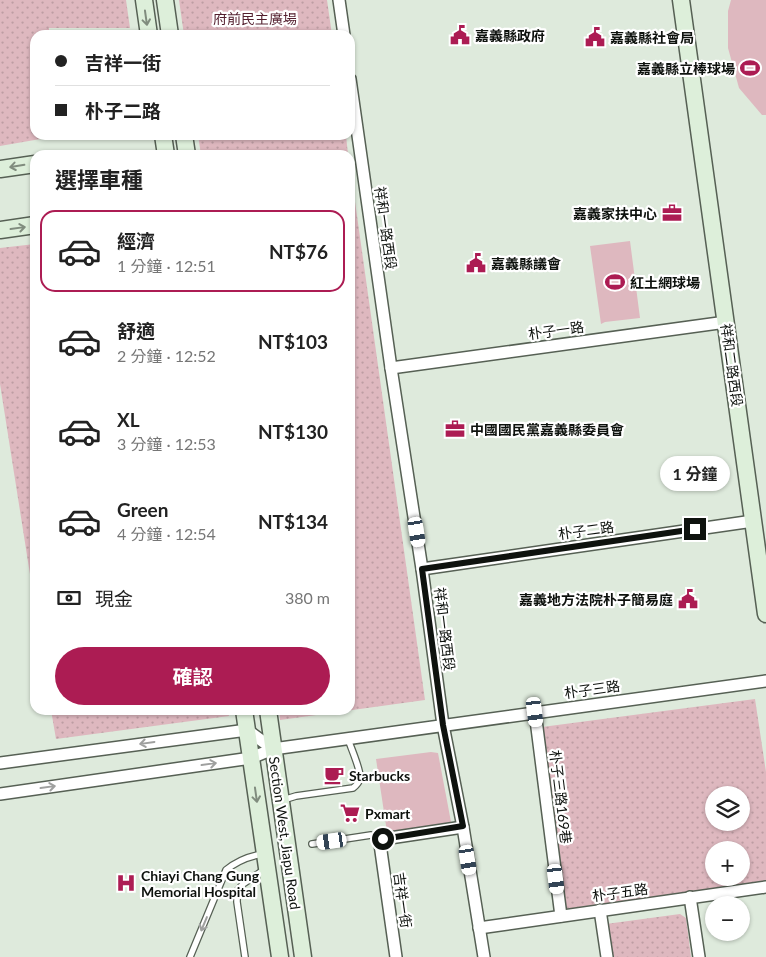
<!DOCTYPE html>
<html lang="zh-TW">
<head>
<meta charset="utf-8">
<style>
	body { margin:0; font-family:Lato,"Noto Sans TC",sans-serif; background:#f2f2f2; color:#222; height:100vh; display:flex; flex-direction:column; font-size:19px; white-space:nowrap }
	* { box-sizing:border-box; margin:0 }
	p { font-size:16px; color:#767676 }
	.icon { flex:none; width:28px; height:28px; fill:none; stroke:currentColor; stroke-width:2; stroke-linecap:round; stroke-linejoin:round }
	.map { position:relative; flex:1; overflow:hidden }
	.drawer { position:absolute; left:30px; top:150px; width:325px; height:565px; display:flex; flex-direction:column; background:#fff; border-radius:15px; box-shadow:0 1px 4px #0004 }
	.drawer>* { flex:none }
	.guide { position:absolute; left:30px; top:30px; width:325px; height:110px; border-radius:15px; box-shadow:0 1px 4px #0004; display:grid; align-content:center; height:110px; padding:0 25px; background:#fff }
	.tools { position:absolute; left:705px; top:786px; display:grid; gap:10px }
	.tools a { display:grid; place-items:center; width:45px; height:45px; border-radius:50%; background:#fff; box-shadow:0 1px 4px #0004; font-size:25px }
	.end { position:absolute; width:22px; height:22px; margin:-11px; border:6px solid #0e120e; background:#fff; box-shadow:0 0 0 2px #fff }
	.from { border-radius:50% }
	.bubble { position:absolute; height:35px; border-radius:18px; background:#fff; box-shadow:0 1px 4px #0004; font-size:16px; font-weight:700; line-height:35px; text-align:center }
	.car { position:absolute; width:15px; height:30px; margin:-15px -8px; border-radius:6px; box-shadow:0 0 4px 1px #0007; background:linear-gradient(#fff 24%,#345 0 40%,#fff 0 76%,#345 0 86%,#fff 0) }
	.guide b { display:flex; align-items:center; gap:18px; height:48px; font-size:19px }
	.guide b+b { border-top:1px solid #e0e0e0 }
	.guide i { width:12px; height:12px; background:#222 }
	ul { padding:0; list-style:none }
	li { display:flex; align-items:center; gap:15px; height:82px; margin:0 10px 8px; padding:0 15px; border:2px solid transparent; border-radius:15px }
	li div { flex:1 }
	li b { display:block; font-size:19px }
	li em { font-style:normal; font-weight:700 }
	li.selected { border-color:#ac1c53 }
	li>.icon { width:45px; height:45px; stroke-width:1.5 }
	h2 { padding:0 25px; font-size:22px; line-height:60px }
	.pay { display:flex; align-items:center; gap:12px; height:55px; padding:0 25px; font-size:19px }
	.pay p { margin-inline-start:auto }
	.action { display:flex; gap:10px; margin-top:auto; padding:10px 25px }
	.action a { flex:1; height:58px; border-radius:30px; background:#ac1c53; color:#fff; font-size:20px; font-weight:700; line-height:58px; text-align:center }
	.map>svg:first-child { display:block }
	.grass { fill:#deb8bf }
	.park { fill:url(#park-dots); fill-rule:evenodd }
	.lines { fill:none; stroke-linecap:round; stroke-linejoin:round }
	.lane-casing { stroke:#566054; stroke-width:8 }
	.street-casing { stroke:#566054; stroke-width:14 }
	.secondary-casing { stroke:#566054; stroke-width:19 }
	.lane { stroke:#fff; stroke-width:5.5 }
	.street { stroke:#fff; stroke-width:11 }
	.secondary { stroke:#ddefda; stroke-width:16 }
	.oneway { stroke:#808c7e }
	.oneway2 { stroke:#9fa09f }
	.route { stroke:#0e120e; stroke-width:6 }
	.labels { text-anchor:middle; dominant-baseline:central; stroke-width:4.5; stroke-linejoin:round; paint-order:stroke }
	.park-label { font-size:14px; fill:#531f2e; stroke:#fff }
	.poi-label { font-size:14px; font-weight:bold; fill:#0e120e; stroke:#fff; text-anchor:start }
	.street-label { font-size:14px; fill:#0e120e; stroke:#fff }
</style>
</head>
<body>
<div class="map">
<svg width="766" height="957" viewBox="0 0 766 957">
	<defs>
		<pattern id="park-dots" width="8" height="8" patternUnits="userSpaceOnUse" patternTransform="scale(1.25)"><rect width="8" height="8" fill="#deb8bf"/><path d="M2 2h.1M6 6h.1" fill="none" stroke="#bd9da3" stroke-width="1.8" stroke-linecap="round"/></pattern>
	</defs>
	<rect width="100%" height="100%" fill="#deeadc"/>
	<!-- grass -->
	<g class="grass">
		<polygon points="731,0 766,0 766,115 762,115 739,88 728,48 728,11"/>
		<polygon points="630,241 640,318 605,322 601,324 590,246"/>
		<polygon points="431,752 438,753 451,822 387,832 376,759"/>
	</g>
	<!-- park -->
	<g class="park">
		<polygon points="0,0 126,0 130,28 49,28 49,35 35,35 35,135 52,135 52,137 0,146"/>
		<polygon points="179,0 327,0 332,35 184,35"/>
		<polygon points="198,135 346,135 348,155 201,155"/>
		<polygon points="350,166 425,700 280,720 279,710 350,710"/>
		<polygon points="35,244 35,606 0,384 0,248"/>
		<path d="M755 699 766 772V881L566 909 542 727ZM714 795H741V822H714ZM714 850H741V878H714Z"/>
		<polygon points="51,710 228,710 229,716 56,739"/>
		<polygon points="680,914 686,918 691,957 610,957 606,924"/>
	</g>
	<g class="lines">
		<defs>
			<g id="lane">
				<path d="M283 800 296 796 353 788C357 785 359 783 360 778 361 770 351 748 348 739"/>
				<polyline points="312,844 371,835 383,839"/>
				<path d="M190 957 226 870C237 861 249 856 263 854"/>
				<polyline points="245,957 237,902 237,891 243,884 265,869"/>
			</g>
			<g id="street">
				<polyline points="339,0 344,35"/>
				<polyline points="350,79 391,368 422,569 443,725 463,827 484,957"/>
				<polyline points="391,368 726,322"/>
				<polyline points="422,569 753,521"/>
				<polyline points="535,712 561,916"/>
				<polyline points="0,763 247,730 273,749"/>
				<polyline points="0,794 251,758 273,749 766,681"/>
				<polyline points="690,897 699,957"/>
				<polyline points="600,910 607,957"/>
				<polyline points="479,928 766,887"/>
				<polyline points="396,957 380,844 383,839 463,827"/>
			</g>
			<g id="secondary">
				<polyline points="144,0 149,35"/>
				<polyline points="165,0 170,35"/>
				<polyline points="681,0 766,614"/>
				<polyline points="163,135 166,155"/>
				<polyline points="184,135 187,155"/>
				<polyline points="0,169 35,164"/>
				<polyline points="0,230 35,225"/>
				<polyline points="244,710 280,957"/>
				<polyline points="268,710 303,957"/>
			</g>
		</defs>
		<!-- lane casing -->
		<use href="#lane" class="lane-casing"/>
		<!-- street casing -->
		<use href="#street" class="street-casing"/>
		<!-- secondary casing -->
		<use href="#secondary" class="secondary-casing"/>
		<!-- lane -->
		<use href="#lane" class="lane"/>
		<!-- street -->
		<use href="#street" class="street"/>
		<!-- secondary -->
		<use href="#secondary" class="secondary"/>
	</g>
	<!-- one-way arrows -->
	<defs><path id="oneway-shaft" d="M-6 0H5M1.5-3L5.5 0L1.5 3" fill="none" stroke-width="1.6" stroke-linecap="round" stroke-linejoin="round" transform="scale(1.25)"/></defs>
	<g class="oneway">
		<use href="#oneway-shaft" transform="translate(146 18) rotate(82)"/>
		<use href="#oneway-shaft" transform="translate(17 166) rotate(171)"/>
		<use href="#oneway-shaft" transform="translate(18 228) rotate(-8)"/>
		<use href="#oneway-shaft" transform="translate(256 795) rotate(82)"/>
	</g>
	<g class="oneway2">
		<use href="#oneway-shaft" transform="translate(147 743) rotate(172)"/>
		<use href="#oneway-shaft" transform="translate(209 764) rotate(-8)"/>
		<use href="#oneway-shaft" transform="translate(48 787) rotate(-8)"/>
		<use href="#oneway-shaft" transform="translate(204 924) rotate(113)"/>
	</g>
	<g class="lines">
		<!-- route -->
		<polyline class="route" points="383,839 463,826 443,725 422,569 695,529"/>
	</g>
	<!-- icons -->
	<defs>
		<symbol id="civic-bare" viewBox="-9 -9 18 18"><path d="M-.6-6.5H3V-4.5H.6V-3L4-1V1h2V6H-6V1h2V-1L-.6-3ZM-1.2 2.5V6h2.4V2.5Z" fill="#ac1c53" stroke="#fff" stroke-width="2.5" paint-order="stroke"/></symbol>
		<symbol id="stadium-bare" viewBox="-9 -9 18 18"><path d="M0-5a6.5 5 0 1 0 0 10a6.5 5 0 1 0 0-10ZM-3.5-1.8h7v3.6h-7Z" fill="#ac1c53" stroke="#fff" stroke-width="2.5" paint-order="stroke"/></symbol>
		<symbol id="office-bare" viewBox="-9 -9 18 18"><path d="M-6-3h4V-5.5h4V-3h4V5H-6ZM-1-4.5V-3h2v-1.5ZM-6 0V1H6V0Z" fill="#ac1c53" stroke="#fff" stroke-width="2.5" paint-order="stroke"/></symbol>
		<symbol id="cafe-bare" viewBox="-9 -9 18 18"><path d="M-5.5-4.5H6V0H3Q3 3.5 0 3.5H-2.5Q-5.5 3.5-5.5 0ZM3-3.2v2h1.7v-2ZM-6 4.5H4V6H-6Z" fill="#ac1c53" stroke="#fff" stroke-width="2.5" paint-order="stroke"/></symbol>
		<symbol id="supermarket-bare" viewBox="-9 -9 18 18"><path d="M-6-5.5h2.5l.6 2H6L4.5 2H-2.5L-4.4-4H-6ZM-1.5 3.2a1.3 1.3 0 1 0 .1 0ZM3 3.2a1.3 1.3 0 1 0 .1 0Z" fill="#ac1c53" stroke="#fff" stroke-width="2.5" paint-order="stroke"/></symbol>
		<symbol id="hospital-bare" viewBox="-9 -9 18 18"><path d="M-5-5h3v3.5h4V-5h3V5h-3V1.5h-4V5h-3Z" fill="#ac1c53" stroke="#fff" stroke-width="2.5" paint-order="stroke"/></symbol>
	</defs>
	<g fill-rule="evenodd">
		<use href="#civic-bare" x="446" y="21" width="28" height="28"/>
		<use href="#civic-bare" x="581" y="23" width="28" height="28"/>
		<use href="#stadium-bare" x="736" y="54" width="28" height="28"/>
		<use href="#office-bare" x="658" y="199" width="28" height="28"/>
		<use href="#civic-bare" x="462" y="249" width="28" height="28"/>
		<use href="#stadium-bare" x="601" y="268" width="28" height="28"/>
		<use href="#office-bare" x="441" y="415" width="28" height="28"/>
		<use href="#civic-bare" x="674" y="585" width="28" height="28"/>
		<use href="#cafe-bare" x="320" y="761" width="28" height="28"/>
		<use href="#supermarket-bare" x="336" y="799" width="28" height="28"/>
		<use href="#hospital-bare" x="112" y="869" width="28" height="28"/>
	</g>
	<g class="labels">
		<!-- park labels -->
		<g class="park-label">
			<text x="255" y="18">府前民主廣場</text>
		</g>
		<!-- poi labels -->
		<g class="poi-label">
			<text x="475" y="35">嘉義縣政府</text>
			<text x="610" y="37">嘉義縣社會局</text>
			<text x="735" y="68" text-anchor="end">嘉義縣立棒球場</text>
			<text x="657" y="213" text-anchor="end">嘉義家扶中心</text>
			<text x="491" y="263">嘉義縣議會</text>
			<text x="630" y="282">紅土網球場</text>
			<text x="470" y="429">中國國民黨嘉義縣委員會</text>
			<text x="673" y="599" text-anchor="end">嘉義地方法院朴子簡易庭</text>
			<text x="349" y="775">Starbucks</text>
			<text x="365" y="813">Pxmart</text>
			<text x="141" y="875">Chiayi Chang Gung<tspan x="141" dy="16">Memorial Hospital</tspan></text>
		</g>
		<!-- street labels -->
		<g class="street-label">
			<text transform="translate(386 228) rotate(82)">祥和一路西段</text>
			<text transform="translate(556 330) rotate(-8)">朴子一路</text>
			<text transform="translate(732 365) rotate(82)">祥和二路西段</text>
			<text transform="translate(586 530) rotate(-8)">朴子二路</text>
			<text transform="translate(445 629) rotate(83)">祥和一路西段</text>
			<text transform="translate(592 689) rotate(-8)">朴子三路</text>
			<text transform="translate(561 797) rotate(83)">朴子三路169巷</text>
			<text transform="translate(285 833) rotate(82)">Section West, Jiapu Road</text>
			<text transform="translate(620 892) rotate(-8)">朴子五路</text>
			<text transform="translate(403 900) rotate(82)">吉祥一街</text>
		</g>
	</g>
</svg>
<div class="tools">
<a><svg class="icon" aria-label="layers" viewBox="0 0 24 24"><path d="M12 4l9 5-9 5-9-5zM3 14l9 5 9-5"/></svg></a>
<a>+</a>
<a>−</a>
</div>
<i class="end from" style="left:383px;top:839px"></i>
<i class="end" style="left:695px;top:529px"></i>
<div class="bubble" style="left:660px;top:456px;width:70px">1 分鐘</div>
<i class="car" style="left:417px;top:532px;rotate:171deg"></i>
<i class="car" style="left:535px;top:712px;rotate:173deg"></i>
<i class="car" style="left:332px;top:841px;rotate:262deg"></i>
<i class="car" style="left:468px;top:860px;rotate:171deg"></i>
<i class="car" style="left:556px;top:879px;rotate:173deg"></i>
<div class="guide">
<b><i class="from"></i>吉祥一街</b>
<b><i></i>朴子二路</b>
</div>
<section class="drawer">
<h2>選擇車種</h2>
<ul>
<li class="selected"><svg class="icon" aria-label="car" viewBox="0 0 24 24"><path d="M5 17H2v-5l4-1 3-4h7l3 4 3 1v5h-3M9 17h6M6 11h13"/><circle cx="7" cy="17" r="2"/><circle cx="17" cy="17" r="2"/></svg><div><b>經濟</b><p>1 分鐘 · 12:51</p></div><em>NT$76</em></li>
<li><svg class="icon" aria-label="car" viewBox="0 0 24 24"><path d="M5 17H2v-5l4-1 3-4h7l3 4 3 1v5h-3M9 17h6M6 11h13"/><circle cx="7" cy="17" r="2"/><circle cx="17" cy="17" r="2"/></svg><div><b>舒適</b><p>2 分鐘 · 12:52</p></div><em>NT$103</em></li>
<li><svg class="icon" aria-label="car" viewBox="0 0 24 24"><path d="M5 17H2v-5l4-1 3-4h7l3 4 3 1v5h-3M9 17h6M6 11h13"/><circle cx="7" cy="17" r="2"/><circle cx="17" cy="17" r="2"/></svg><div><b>XL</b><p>3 分鐘 · 12:53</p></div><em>NT$130</em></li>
<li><svg class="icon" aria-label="car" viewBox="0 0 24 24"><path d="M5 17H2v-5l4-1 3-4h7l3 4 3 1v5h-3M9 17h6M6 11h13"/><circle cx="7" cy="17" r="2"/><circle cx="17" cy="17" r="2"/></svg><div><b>Green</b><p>4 分鐘 · 12:54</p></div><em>NT$134</em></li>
</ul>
<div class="pay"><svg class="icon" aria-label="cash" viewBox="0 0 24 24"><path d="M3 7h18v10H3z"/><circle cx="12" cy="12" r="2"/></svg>現金<p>380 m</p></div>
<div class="action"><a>確認</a></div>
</section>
</div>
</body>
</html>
